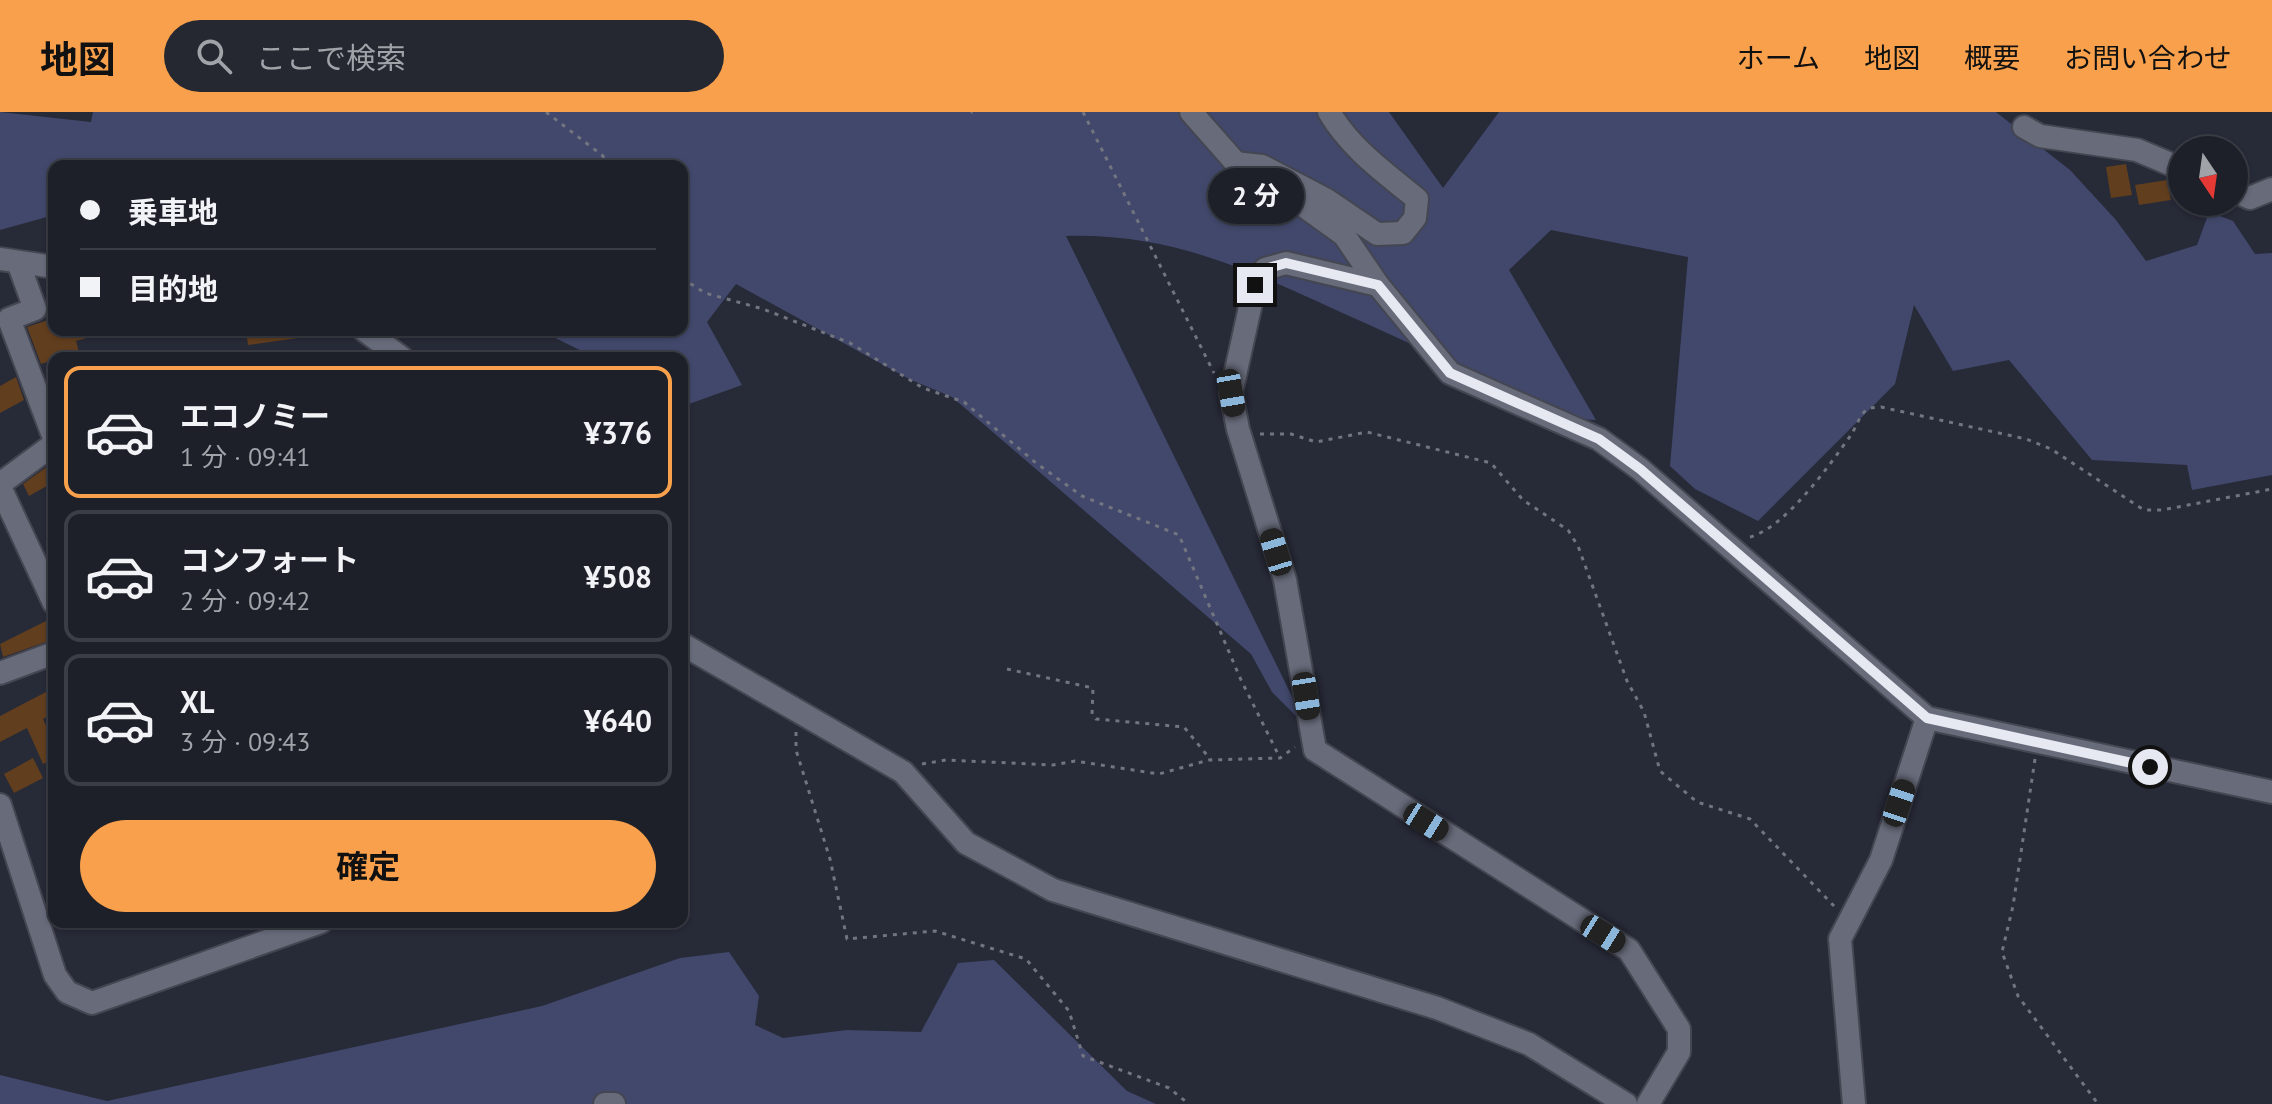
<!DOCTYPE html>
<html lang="ja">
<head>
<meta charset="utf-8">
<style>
	body { margin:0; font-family:"PT Sans","Noto Sans JP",sans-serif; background:#252831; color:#f1f3f6; height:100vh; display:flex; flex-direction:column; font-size:30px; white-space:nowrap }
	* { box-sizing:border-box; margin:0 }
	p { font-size:26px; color:#a0a3a8 }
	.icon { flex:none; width:44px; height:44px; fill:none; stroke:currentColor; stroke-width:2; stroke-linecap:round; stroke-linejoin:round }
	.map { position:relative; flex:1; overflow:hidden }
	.drawer { position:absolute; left:48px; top:240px; width:640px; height:576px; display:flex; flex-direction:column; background:#1d2029; border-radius:16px; box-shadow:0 2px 6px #0004,0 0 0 2px #3b3e46 }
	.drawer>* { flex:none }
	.top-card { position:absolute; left:48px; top:48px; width:640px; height:176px; border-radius:16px; box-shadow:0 2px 6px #0004,0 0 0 2px #3b3e46; display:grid; align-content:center; height:176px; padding:0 32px; background:#1d2029 }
	.needle { width:52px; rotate:167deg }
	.fabs { position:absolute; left:2168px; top:24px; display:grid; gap:16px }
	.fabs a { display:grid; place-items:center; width:80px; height:80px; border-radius:50%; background:#1d2029; box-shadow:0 2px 6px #0004,0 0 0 2px #3b3e46; font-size:40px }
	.end { position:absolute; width:36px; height:36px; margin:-18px; border:10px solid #e7e9f2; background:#111; box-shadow:0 0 0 4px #111 }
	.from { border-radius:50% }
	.bubble { position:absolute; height:56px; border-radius:28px; background:#1d2029; box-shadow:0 2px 6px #0004,0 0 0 2px #3b3e46; font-size:26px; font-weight:700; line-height:56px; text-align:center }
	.car { position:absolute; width:24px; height:48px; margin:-24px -12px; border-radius:10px; box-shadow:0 0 6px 2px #0007; background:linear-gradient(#222 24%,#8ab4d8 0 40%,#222 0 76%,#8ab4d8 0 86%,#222 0) }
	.top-card b { display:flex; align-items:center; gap:28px; height:76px; font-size:30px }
	.top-card b+b { border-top:2px solid #3b3e46 }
	.top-card i { width:20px; height:20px; background:#f1f3f6 }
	ul { padding:14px 0 0; list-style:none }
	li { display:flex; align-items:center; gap:24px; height:132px; margin:0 16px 12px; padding:0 16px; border:4px solid #3b3e46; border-radius:16px }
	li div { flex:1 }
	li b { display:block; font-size:30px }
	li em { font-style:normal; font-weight:700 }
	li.selected { border-color:#f8a04c }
	li>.icon { width:72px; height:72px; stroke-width:1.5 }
	.action { display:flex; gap:16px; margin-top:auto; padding:16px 32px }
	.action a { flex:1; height:92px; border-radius:48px; background:#f8a04c; color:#111; font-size:32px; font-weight:700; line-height:92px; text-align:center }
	header { display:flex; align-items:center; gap:48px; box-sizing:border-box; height:112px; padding:0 40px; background:#f8a04c; color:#111 }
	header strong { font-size:38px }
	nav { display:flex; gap:44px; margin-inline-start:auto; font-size:28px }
	.search { width:560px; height:72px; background:#252831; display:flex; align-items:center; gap:20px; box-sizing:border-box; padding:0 28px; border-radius:44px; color:#a0a3a8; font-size:30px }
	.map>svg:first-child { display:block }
	.green { fill:#41486b }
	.building { fill:#613e1e }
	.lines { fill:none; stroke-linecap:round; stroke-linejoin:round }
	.minor-casing { stroke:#444651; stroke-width:26 }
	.path { stroke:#727580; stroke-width:3; stroke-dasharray:4 6; stroke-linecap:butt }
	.minor { stroke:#676b7a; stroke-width:22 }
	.route { stroke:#e7e9f2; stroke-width:10 }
</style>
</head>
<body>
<header>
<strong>地図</strong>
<div class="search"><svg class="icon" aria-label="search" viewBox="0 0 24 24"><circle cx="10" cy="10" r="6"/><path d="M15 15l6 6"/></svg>ここで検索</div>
<nav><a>ホーム</a><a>地図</a><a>概要</a><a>お問い合わせ</a></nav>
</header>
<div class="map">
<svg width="2272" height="992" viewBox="0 0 2272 992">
	<rect width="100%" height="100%" fill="#272a37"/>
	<!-- green -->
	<g class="green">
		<path d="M0 0 91 10 93 0H1389L1443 76 1499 0H1996L2070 58 2116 108 2146 149 2197 133 2209 100 2233 109 2255 142 2272 141V363L2192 378 2187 353 2092 348 2009 248 1953 259 1914 193 1895 272 1758 409 1695 377 1670 354 1688 145 1551 118 1509 158 1596 308 1575 307C1505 275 1435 243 1365 211 1262 165 1182 121 1066 124L1307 615 1272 580 1251 542 952 285 909 267 736 172 707 210 742 273 689 292 682 289V246H596L539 218H682V54H54V103L0 118Z"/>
		<polygon points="729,840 759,884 755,913 783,926 847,918 921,920 958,851 994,848 1127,979 1156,992 0,992 0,963 107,989 542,894 680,846"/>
	</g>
	<!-- building -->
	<g class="building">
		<polygon points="2126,52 2132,83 2111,86 2106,55"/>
		<polygon points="2167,68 2171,88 2139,93 2135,73"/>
		<polygon points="54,206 54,218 100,218 101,222 76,229 79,240 41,252 27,215"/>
		<polygon points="246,218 297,218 298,226 248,233"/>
		<polygon points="16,265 24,288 0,301 0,274"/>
		<polygon points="48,354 54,370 29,384 23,372"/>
		<polygon points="54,505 54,527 3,545 0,532"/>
		<polygon points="46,580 54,595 54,601 43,607 54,632 54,647 43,652 27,616 0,630 0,604"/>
		<polygon points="33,646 43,666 14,681 4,662"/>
	</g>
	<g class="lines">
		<defs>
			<g id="minor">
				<polyline points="1191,0 1250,67 1290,84 1344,123 1378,173 1450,261 1599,327 1640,357 1927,606 2272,680"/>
				<polyline points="2024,15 2040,24 2137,38 2182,57"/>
				<path d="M1235 51 1262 54 1327 88 1377 122 1403 121 1415 106 1417 87C1384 60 1351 37 1329 0"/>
				<polyline points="2234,79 2250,86 2272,77"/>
				<polyline points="0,147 54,155"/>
				<polyline points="18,150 35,197 9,207 54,326"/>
				<polyline points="1378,173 1286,151 1265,157 1255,173 1231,281 1238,317 1285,468 1315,638 1629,838 1679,917 1679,940 1648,992"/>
				<polyline points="364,218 402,246"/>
				<polyline points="0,372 54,332"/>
				<polyline points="0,375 54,491"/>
				<polyline points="682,532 903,660 966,731 1053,778 1437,896 1529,932 1626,992"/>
				<polyline points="0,561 54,541"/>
				<polyline points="0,693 55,863 67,880 92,891 321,810"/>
				<polyline points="605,992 614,992"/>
				<polyline points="1854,992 1840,827 1881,748 1927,606"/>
			</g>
		</defs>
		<!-- minor casing -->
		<use href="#minor" class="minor-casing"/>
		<!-- path -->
		<g class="path">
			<polyline points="546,0 603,44 607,54"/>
			<polyline points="1083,0 1214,261"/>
			<polyline points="971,1 972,0"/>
			<polyline points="682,166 705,181 763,197 850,231 923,276 964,290 1036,351 1082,384 1179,423 1241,568 1280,646"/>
			<polyline points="1260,322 1291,322 1316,330 1367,320 1491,351 1523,388 1568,418 1578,434 1627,569 1644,600 1660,659 1697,690 1750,707 1834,794"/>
			<path d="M1750 425C1786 415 1829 354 1851 323 1856 316 1860 301 1868 297 1872 295 1876 296 1881 295L2026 327 2051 337 2144 398H2162L2272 377"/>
			<polyline points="1007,557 1093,576 1092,602 1096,607 1184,615 1211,648"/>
			<polyline points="796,620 796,638 830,747 847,827 935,819 1026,847 1069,899 1083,944 1169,976 1189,992"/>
			<polyline points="2035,647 2013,794 2002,840 2018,884 2098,992"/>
			<polyline points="922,652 946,648 1053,653 1075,649 1159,662 1209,648 1280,646 1295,635"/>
		</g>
		<!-- minor -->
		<use href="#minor" class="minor"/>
	</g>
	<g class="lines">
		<!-- route -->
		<polyline class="route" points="1255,173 1265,157 1286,151 1378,173 1450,261 1599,327 1640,357 1927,606 2150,655"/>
	</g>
</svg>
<div class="fabs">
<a><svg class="needle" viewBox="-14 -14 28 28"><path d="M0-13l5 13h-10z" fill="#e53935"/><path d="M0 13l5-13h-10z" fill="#a0a3a8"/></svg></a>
</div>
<i class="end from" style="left:2150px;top:655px"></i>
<i class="end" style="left:1255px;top:173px"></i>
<div class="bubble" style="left:1208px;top:56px;width:96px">2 分</div>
<i class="car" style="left:1231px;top:281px;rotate:170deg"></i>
<i class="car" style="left:1276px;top:440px;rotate:343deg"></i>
<i class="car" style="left:1306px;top:584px;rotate:171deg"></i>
<i class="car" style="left:1899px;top:691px;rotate:18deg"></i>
<i class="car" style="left:1426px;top:710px;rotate:122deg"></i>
<i class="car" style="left:1603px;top:822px;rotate:122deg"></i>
<div class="top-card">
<b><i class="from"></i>乗車地</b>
<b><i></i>目的地</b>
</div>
<section class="drawer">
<ul>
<li class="selected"><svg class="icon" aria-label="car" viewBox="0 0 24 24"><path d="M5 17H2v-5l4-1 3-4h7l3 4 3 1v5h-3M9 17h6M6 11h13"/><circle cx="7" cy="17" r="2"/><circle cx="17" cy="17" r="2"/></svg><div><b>エコノミー</b><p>1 分 · 09:41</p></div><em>¥376</em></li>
<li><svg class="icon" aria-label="car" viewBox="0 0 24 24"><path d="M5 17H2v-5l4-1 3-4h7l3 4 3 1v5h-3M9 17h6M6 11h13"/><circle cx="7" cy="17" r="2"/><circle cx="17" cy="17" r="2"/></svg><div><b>コンフォート</b><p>2 分 · 09:42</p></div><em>¥508</em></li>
<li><svg class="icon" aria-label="car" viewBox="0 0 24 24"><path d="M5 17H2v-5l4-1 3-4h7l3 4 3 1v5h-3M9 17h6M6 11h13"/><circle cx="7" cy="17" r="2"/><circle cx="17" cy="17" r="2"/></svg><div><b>XL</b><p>3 分 · 09:43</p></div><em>¥640</em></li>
</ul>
<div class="action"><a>確定</a></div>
</section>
</div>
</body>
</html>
